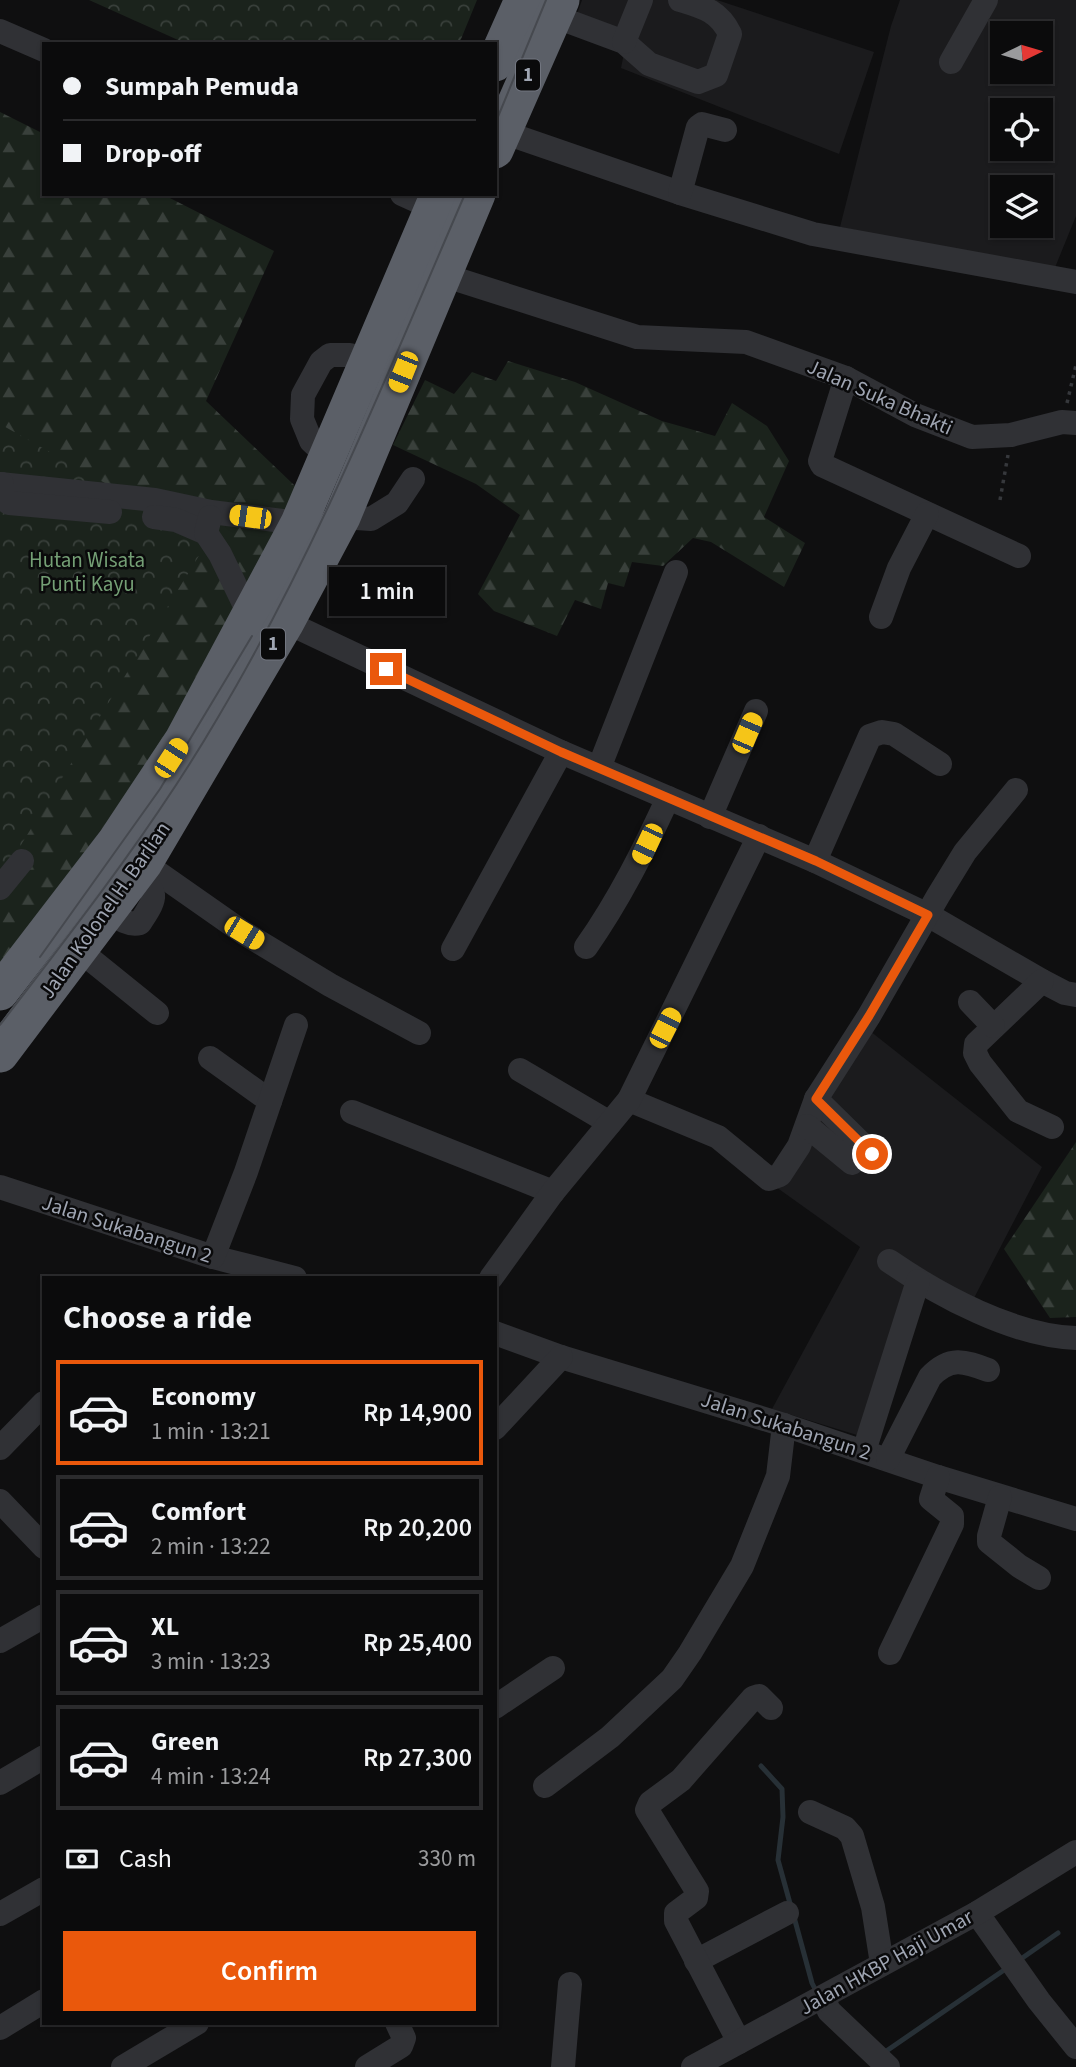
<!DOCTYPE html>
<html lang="en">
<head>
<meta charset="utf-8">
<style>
	body { margin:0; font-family:"Source Sans 3",sans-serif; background:#141415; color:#f1f3f6; height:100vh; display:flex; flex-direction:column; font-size:26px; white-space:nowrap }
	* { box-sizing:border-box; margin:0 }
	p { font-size:23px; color:#9a9b9d }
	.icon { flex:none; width:38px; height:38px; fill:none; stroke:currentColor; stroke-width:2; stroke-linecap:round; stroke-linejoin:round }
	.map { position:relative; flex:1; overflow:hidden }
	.details { position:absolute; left:42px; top:1276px; width:455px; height:749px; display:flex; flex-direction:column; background:#0b0b0c; border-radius:0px; box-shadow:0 2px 5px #0004,0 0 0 2px #2b2b2d }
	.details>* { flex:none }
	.guide { position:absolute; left:42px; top:42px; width:455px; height:154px; border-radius:0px; box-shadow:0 2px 5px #0004,0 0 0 2px #2b2b2d; display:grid; align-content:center; height:154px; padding:0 21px; background:#0b0b0c }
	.needle { width:46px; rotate:85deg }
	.buttons { position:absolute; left:990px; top:21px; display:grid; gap:14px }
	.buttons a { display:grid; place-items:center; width:63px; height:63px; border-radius:0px; background:#0b0b0c; box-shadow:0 2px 5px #0004,0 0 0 2px #2b2b2d; font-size:35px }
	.end { position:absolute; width:32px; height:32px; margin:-16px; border:9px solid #ea580c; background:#fff; box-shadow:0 0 0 4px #fff }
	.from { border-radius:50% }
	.bubble { position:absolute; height:49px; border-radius:0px; background:#0b0b0c; box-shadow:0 2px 5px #0004,0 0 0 2px #2b2b2d; font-size:23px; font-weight:600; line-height:49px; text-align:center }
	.car { position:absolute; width:21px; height:42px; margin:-21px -10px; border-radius:9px; box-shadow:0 0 5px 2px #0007; background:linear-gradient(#f5c518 24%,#345 0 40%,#f5c518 0 76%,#345 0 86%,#f5c518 0) }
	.guide b { display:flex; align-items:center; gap:24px; height:66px; font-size:26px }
	.guide b+b { border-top:2px solid #2b2b2d }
	.guide i { width:18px; height:18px; background:#f1f3f6 }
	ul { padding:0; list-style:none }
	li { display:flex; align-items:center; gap:21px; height:105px; margin:0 14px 10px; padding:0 7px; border:4px solid #2b2b2d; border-radius:0px }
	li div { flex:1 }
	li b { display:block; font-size:26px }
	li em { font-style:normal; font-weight:600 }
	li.selected { border-color:#ea580c }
	li>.icon { width:63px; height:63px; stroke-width:1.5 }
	h2 { padding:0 21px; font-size:32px; line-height:84px }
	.pay { display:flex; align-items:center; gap:18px; height:77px; padding:0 21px; font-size:26px }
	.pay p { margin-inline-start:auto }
	.action { display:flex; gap:14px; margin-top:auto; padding:14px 21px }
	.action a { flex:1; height:80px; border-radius:0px; background:#ea580c; color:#fff; font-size:28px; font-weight:600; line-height:80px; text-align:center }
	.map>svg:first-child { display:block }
	.built { fill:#1b1b1d; fill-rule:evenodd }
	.forest { fill:url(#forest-firs) }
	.park { fill:url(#park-crowns) }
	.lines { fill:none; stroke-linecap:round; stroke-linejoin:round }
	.stream { stroke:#273036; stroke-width:5 }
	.path { stroke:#36383c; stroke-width:3.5; stroke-dasharray:3.5 5; stroke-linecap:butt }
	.minor { stroke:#303135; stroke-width:24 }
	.highway { stroke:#5b5f67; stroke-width:37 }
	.tram { stroke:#46494f; stroke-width:2 }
	.route { stroke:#ea580c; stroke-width:9 }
	.labels { text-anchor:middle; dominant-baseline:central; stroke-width:5; stroke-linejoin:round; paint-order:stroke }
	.shield { fill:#0a0a0b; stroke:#727680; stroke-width:2 }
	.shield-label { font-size:19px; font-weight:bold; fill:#9fa5b2 }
	.street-label { font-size:21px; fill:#9fa5b2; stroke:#0a0a0b }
	.park-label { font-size:21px; fill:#749f75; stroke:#0a0a0b }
</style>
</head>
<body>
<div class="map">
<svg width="1076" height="2067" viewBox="0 0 1076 2067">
	<defs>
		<pattern id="forest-firs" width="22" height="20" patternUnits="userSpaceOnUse" patternTransform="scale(1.75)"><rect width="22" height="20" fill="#1b231c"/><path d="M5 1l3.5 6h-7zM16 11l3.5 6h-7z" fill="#39403b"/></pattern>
		<pattern id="park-crowns" width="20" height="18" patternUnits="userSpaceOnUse" patternTransform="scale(1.75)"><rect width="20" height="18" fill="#1b231c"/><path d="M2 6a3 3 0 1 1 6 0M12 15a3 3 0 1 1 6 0" fill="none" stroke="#39403b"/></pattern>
	</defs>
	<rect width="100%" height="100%" fill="#0f0f10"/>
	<!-- built -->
	<g class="built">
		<polygon points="582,0 717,0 874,52 839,154 621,68 624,53 571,30"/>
		<path d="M900 0H1076V216L1054 270 840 227 891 26ZM1003 33H1041V72H1003ZM1003 110H1041V149H1003ZM1003 187H1041V226H1003Z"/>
		<polygon points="870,1031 1042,1167 972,1302 916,1272 857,1435 772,1409 860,1247 776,1187"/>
	</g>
	<!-- forest -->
	<g class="forest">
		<polygon points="0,112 44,134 44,194 162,194 274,251 206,401 315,505 195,702 13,950 0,962"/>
		<polygon points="508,361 575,382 662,421 715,436 732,403 767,426 789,461 764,517 805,543 784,587 711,542 693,538 663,566 632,562 624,587 608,583 601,609 575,600 557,636 494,611 478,594 520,515 476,484 393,445 425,380 454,394 472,372 496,381"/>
		<polygon points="1076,1142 1076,1317 1050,1318 1004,1249"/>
	</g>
	<!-- park -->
	<g class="park">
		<polygon points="89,0 477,0 459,44 187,44"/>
		<polygon points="0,424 208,541 0,879"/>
	</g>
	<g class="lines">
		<!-- stream -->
		<g class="stream">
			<polyline points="761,1766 782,1789 783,1817 778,1860 791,1907"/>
			<polyline points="794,1917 812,1983 816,1991"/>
			<polyline points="1018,1961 1058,1933"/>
			<polyline points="882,2054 1007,1968"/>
		</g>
		<!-- path -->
		<g class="path">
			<polyline points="1067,403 1076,365"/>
			<polyline points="1000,500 1008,455"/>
		</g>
		<!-- minor -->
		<g class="minor">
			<path d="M554 16 624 42 649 64 698 82 716 75 730 34C719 11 703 7 680 0"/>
			<polyline points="0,31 44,50"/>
			<polyline points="624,42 641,0"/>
			<polyline points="951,62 986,0"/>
			<polyline points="503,132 680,193 813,234 1076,282"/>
			<polyline points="680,193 698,127 702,124 725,130"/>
			<polyline points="402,194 433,208"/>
			<polyline points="443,275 637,337 746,342 846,378 915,415 972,437 1011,435 1062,422 1076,423"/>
			<polyline points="846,378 820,461 822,465 1019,556"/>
			<polyline points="328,457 311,441 302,419 303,395 321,362 330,355 350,355 369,360"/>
			<polyline points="0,484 155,500 211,512 299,523"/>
			<polyline points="2,484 2,498 9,503 110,512"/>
			<polyline points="154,517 176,520 206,533"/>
			<polyline points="210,517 206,533 220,554 250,616"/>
			<polyline points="342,517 371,519 397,503 413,479"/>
			<polyline points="881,617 899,568 927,514"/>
			<polyline points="286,622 561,752 815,861 928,915 1042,981 1065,993 1076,995"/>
			<polyline points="599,768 676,572"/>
			<polyline points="710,817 756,711"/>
			<polyline points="815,861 870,736 882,732 894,734 940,764"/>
			<polyline points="144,863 244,933 330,985 419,1033"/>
			<polyline points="0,888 22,861"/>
			<path d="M108 911C118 918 128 926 140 923 155 899 162 892 134 875"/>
			<path d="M586 947C619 900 644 850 668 798"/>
			<polyline points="453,949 561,752"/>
			<polyline points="79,950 157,1013"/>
			<polyline points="1042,981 976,1044 975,1053 980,1063 1018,1111 1052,1127"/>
			<polyline points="970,1002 993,1026"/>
			<polyline points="210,1058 270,1101"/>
			<polyline points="520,1070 610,1123"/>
			<polyline points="816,1099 872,1154"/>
			<polyline points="629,1100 718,1137 769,1179 780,1175 799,1146 816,1099 869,1016 938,896 965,852 1016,790"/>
			<polyline points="352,1112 553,1192"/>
			<polyline points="807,1126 852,1163"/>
			<polyline points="0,1187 213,1257 295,1278"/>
			<polyline points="213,1257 246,1172 296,1025"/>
			<path d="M889 1261C940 1296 1014 1336 1076 1338"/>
			<polyline points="491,1278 553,1192 629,1100 759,836"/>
			<polyline points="495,1333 561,1357 784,1425 938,1477 1076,1519"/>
			<polyline points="495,1428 561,1357"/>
			<polyline points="0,1448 44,1403"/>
			<polyline points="864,1451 918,1281"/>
			<path d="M888 1459 930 1377C950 1356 964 1361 988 1370"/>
			<polyline points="1000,1497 989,1536 989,1542 1019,1566 1039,1578"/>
			<polyline points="0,1501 44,1547"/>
			<polyline points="0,1641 44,1616"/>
			<polyline points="890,1653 952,1524 952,1516 931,1499 938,1477"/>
			<polyline points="495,1707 553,1668"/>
			<polyline points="0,1783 44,1757"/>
			<polyline points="545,1786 610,1737 672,1679 690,1653 742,1566 778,1476 784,1425"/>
			<polyline points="810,1812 845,1828 852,1836 873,1907 882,1964"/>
			<polyline points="977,1913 1039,2001 1076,2047"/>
			<polyline points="0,1914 44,1889"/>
			<polyline points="696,1961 787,1913"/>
			<polyline points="823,1997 829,2011 888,2067"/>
			<polyline points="0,2028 44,2001"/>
			<polyline points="739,2042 676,1921 676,1913 696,1898 697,1891 647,1810 650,1803 681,1780 753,1698 759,1696 771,1708"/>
			<polyline points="123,2067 197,2023"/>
			<polyline points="367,2067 401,2046 404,2038 397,2023"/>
			<polyline points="563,2067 570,1984"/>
			<polyline points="693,2067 977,1913 1076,1852"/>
		</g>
		<!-- highway -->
		<g class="highway">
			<polyline points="495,63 523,0"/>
			<polyline points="495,150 561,0"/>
			<polyline points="0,992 116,841 183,740 299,523 439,194"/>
			<polyline points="0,1054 144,863 286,622 342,517 477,194"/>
		</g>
		<!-- tram -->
		<g class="tram">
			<polyline points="495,124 546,0"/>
			<polyline points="40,957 160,789 252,636"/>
			<path d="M0 1025C76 926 154 827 217 719 316 553 388 372 465 194"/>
		</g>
	</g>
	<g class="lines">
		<!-- route -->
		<polyline class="route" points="386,669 561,752 816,861 928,915 869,1016 816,1099 872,1154"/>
	</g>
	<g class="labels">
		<!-- shield labels -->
		<g class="shield">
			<rect x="516" y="59.5" width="24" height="31" rx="5"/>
			<rect x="261" y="628.5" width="24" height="31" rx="5"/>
		</g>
		<g class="shield-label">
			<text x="528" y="75">1</text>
			<text x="273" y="644">1</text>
		</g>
		<!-- street labels -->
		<g class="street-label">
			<text transform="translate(880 397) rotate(24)">Jalan Suka Bhakti</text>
			<text transform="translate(105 910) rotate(-55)">Jalan Kolonel H. Barlian</text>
			<text transform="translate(127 1229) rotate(18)">Jalan Sukabangun 2</text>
			<text transform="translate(786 1426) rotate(18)">Jalan Sukabangun 2</text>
			<text transform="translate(886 1962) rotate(-29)">Jalan HKBP Haji Umar</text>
		</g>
		<!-- park labels -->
		<g class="park-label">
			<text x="87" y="560">Hutan Wisata<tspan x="87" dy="24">Punti Kayu</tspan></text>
		</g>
	</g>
</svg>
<div class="buttons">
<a><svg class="needle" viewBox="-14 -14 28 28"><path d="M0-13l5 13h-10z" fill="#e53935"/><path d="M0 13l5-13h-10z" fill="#9a9b9d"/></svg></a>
<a><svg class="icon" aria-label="locate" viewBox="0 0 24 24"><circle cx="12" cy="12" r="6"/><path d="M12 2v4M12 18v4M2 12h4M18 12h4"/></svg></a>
<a><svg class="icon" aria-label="layers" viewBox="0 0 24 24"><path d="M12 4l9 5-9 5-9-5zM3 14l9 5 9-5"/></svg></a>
</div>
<i class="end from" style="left:872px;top:1154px"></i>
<i class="end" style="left:386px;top:669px"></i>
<div class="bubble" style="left:329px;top:567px;width:116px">1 min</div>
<i class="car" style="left:403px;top:372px;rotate:202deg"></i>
<i class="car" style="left:250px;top:517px;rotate:278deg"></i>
<i class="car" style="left:747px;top:733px;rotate:23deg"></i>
<i class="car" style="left:171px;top:758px;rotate:33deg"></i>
<i class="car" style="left:647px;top:844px;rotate:205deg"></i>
<i class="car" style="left:244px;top:933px;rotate:121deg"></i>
<i class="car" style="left:665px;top:1028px;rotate:27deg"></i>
<div class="guide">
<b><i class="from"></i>Sumpah Pemuda</b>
<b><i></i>Drop-off</b>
</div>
<section class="details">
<h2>Choose a ride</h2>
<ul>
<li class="selected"><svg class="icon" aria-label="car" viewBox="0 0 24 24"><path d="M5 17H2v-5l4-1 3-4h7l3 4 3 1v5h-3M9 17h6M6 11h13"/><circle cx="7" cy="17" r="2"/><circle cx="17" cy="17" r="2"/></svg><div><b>Economy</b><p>1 min · 13:21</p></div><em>Rp 14,900</em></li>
<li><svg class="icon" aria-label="car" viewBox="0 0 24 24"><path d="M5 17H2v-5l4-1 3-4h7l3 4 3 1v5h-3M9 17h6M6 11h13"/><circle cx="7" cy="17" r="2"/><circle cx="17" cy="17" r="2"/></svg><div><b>Comfort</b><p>2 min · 13:22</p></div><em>Rp 20,200</em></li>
<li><svg class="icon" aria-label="car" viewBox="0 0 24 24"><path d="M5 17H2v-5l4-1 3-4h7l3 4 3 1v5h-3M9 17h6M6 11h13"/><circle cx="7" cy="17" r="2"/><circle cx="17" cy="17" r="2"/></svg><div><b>XL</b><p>3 min · 13:23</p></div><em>Rp 25,400</em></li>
<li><svg class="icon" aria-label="car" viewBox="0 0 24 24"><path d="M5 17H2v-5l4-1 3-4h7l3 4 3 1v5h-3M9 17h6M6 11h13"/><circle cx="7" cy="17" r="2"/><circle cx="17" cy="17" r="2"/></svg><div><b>Green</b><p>4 min · 13:24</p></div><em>Rp 27,300</em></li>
</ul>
<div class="pay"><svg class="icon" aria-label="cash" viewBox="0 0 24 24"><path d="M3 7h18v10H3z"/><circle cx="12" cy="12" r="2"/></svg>Cash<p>330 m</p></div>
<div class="action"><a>Confirm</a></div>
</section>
</div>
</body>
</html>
